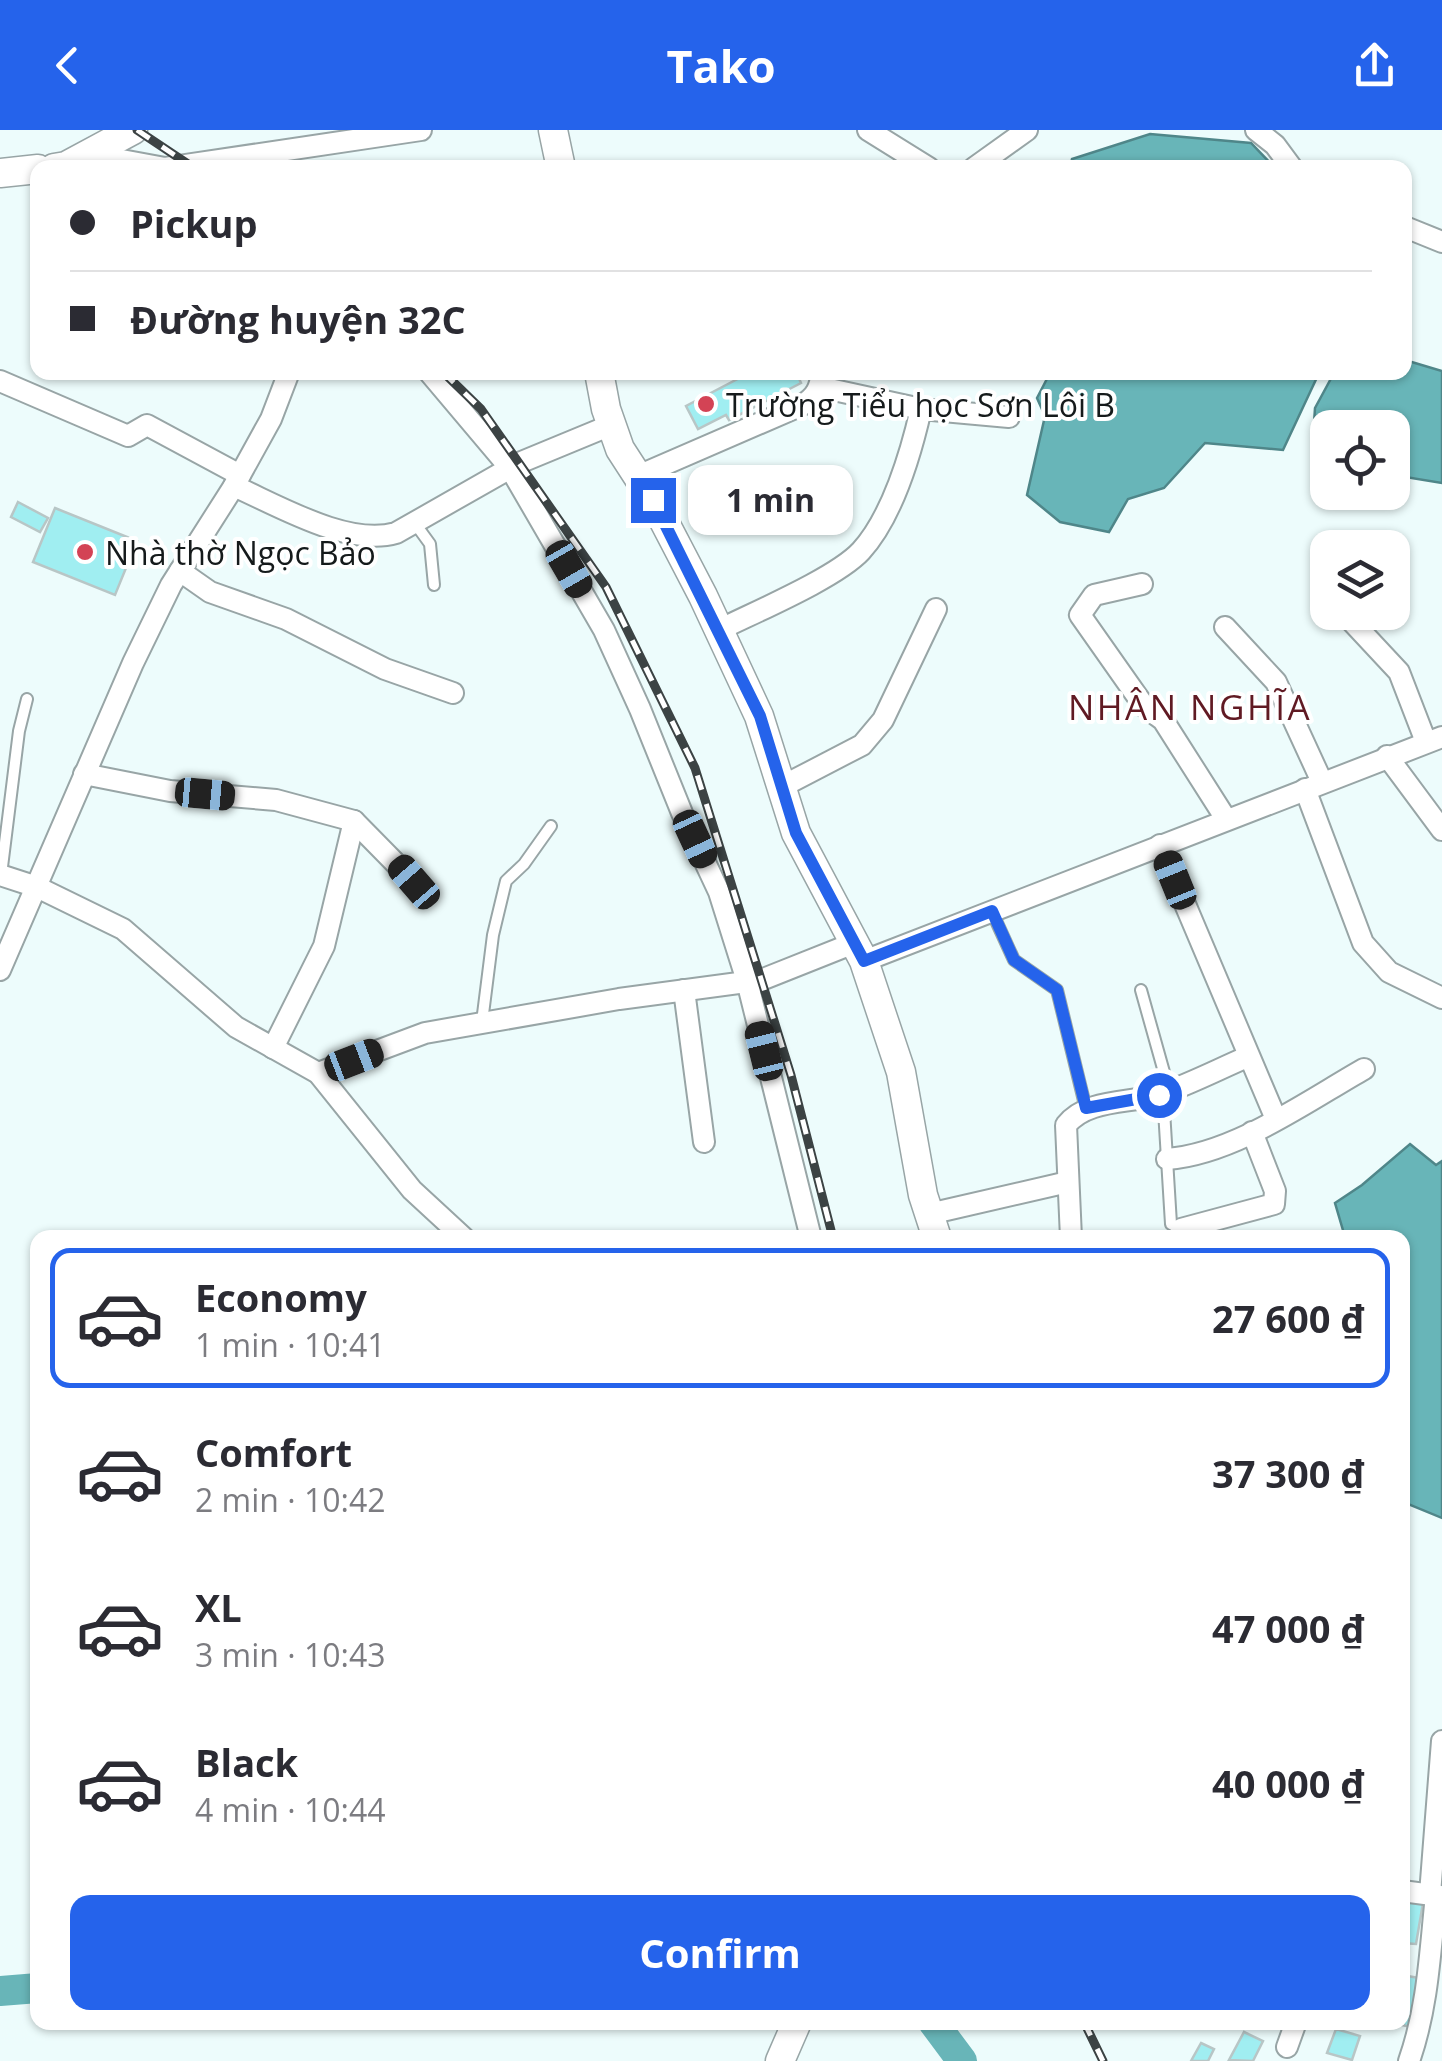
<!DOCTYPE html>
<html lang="en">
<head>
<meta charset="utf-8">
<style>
	body { margin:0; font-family:"Open Sans",sans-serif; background:#f2f2f3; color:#2b2b33; height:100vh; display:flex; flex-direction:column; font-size:38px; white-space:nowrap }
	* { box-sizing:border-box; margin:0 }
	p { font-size:32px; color:#7c7c81 }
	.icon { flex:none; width:55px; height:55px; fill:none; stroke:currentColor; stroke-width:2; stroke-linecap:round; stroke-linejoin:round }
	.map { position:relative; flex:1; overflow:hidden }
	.sheet { position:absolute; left:30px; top:1100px; width:1380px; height:800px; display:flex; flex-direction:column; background:#fff; border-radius:20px; box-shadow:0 2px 8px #0004 }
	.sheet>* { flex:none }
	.guide { position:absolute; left:30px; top:30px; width:1382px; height:220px; border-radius:20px; box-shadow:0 2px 8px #0004; display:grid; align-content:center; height:220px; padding:0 40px; background:#fff }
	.fabs { position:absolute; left:1310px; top:280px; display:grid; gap:20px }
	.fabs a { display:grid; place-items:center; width:100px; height:100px; border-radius:20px; background:#fff; box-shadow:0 2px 8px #0004; font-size:50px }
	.end { position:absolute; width:45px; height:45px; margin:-22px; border:12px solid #2563eb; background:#fff; box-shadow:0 0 0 5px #fff }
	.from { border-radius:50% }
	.bubble { position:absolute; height:70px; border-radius:20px; background:#fff; box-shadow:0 2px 8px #0004; font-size:32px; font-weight:700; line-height:70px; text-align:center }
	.car { position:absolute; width:30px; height:60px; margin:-30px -15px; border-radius:12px; box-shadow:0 0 8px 2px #0007; background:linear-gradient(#222 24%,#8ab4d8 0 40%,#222 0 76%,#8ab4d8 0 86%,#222 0) }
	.guide b { display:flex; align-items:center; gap:35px; height:95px; font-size:38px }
	.guide b+b { border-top:2px solid #e1e1e2 }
	.guide i { width:25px; height:25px; background:#2b2b33 }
	ul { padding:18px 0 0; list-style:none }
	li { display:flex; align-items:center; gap:30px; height:140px; margin:0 20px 15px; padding:0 20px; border:5px solid transparent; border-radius:20px }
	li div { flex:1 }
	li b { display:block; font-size:38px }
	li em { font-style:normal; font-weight:700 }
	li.selected { border-color:#2563eb }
	li>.icon { width:90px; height:90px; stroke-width:1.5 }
	.primary-button { display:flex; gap:20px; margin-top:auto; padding:20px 40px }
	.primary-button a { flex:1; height:115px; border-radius:20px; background:#2563eb; color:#fff; font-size:40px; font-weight:700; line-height:115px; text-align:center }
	header { display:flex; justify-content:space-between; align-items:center; height:130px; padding:0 40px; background:#2563eb; color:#fff; font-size:45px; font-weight:700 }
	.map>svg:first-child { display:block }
	.water { fill:#68b5b8; stroke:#4f8689; stroke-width:2.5 }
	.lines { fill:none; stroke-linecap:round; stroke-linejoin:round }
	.river { stroke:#68b5b8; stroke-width:30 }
	.building { fill:#a0eef1; stroke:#b8c6c6; stroke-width:2.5 }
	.lane-casing { stroke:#98a5a6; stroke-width:14 }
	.street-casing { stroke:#98a5a6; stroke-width:24 }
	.secondary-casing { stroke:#98a5a6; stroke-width:31 }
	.lane { stroke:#fff; stroke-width:10 }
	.street { stroke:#fff; stroke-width:20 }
	.secondary { stroke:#fff; stroke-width:28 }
	.rail-casing { stroke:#3c4344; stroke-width:9 }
	.rail { stroke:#fff; stroke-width:5; stroke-dasharray:15; stroke-linecap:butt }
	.route { stroke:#2563eb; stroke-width:12 }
	.poi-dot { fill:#d34355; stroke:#fff; stroke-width:4 }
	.labels { text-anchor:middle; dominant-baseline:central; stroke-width:8; stroke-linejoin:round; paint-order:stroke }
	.poi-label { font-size:32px; fill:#151a1b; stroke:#fff; text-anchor:start }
	.neighbourhood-label { font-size:35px; letter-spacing:2.5px; fill:#601a23; stroke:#fff }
</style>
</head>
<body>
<header><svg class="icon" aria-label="back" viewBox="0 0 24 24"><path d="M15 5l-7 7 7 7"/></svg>Tako<svg class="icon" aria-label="share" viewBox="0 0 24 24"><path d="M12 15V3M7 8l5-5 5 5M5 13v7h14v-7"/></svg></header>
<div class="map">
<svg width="1442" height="1931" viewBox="0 0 1442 1931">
	<rect width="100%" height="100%" fill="#edfcfc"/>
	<!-- water -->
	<g class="water">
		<polygon points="1150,4 1251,13 1274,37 1070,37 1072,29"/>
		<polygon points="1405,230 1442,241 1442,353 1393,345 1392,298 1328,298 1327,328 1312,324 1315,278 1334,243 1405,242"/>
		<polygon points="1050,243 1050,242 1319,243 1283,320 1205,313 1164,358 1128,369 1109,402 1060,392 1027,365 1045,286 1037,268"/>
		<polygon points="1410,1014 1436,1035 1442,1031 1442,1388 1403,1372 1402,1108 1345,1107 1335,1073 1362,1055"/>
	</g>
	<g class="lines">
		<!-- river -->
		<g class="river">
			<polyline points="0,1861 38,1858"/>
			<polyline points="933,1892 962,1931"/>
		</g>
	</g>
	<!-- building -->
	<g class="building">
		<polygon points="751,242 796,242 801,253 729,290 726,285 698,299 686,276"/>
		<polygon points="18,372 48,388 40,402 11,387"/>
		<polygon points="55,378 137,411 115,465 33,432"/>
		<polygon points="1402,1771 1423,1773 1416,1814 1402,1813"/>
		<polygon points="1402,1845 1419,1848 1411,1897 1388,1892 1402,1892"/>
		<polygon points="1336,1899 1360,1906 1352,1930 1327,1923"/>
		<polygon points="1244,1902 1263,1911 1253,1931 1229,1930"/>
		<polygon points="1201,1913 1214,1919 1208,1931 1191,1931"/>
	</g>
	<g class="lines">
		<defs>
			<g id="lane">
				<polyline points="414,392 430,414 434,455"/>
				<polyline points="1,745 19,601 27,569"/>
				<polyline points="992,782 1014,830 1057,860 1086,979"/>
				<polyline points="1141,860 1169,960"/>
				<polyline points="482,892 493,805 506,751 524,734 551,696"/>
				<polyline points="1163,964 1171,1094 1181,1099"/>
			</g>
			<g id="street">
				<polyline points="868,0 929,38"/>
				<polyline points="1256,0 1275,15 1292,38"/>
				<polyline points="89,24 165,38"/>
				<polyline points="165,38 421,0"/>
				<polyline points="974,38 1027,0"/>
				<polyline points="1405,97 1442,112"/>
				<polyline points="429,242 510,338 604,500 640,579 682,683 719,762 747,851 811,1108"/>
				<polyline points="0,251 128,306 147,295 240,345"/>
				<polyline points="820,257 921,279 1009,287"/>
				<path d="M638 346 802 275C816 267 820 258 822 242"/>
				<path d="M234 356C279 376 348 417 396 403L519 333 611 295"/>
				<polyline points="180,441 210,462 286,489 385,539 453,563"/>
				<polyline points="1142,454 1094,465 1080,485 1144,576 1163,590 1226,689"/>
				<polyline points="1343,482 1399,542 1426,612"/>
				<polyline points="1225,497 1276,552 1322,652"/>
				<path d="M719 500C755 482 836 448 861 421 892 387 911 323 921 279"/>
				<polyline points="1387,626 1442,700"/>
				<polyline points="84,644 170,661 276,670 354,691 414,752"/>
				<polyline points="781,657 862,615 883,590 936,479"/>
				<polyline points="1305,659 1363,813 1389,842 1442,868"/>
				<polyline points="1160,715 1276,989"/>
				<polyline points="0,745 37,757 123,799 236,897 318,943 412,1060 464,1108"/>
				<polyline points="864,831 1442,607"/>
				<polyline points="0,840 133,533 171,455 234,356 271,289 289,242"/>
				<polyline points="684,860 704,1012"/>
				<polyline points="273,918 324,816 354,691"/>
				<polyline points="318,943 425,903 619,869 761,850 854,813"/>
				<path d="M1167 1029C1234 1024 1306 972 1364 939"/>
				<polyline points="929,1084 1068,1052"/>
				<polyline points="1181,1099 1274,1074 1275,1061 1252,1002"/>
				<path d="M1071 1108 1066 995C1088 968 1130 974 1161 964 1190 954 1219 939 1247 927"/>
				<polyline points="1402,1761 1440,1766"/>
				<polyline points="1430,1764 1442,1611"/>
				<polyline points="1287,1917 1296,1892"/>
				<path d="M1409 1931C1428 1877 1430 1822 1436 1765"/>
			</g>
			<g id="secondary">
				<polyline points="553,0 561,38"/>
				<polyline points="54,38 66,36 133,0"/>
				<polyline points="0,43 38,39"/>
				<polyline points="599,242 606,279 620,319 653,370 703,466 759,586 796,703 864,831 901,942 923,1065 937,1108"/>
				<polyline points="780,1931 797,1892"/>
			</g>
		</defs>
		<!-- lane casing -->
		<use href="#lane" class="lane-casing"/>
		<!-- street casing -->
		<use href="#street" class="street-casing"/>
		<!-- secondary casing -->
		<use href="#secondary" class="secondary-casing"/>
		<!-- lane -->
		<use href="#lane" class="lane"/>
		<!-- street -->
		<use href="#street" class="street"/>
		<!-- secondary -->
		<use href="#secondary" class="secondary"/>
		<defs>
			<g id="rail">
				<polyline points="137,0 194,38"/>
				<polyline points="443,242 481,279 606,457 695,638 791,945 833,1108"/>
				<polyline points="1084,1892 1103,1931"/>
			</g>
		</defs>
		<!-- rail casing -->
		<use href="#rail" class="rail-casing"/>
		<!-- rail -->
		<use href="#rail" class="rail"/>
	</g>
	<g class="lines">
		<!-- route -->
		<polyline class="route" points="653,370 760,586 796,703 864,831 992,781 1014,830 1057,860 1086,978 1159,965"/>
	</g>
	<!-- markers -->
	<g class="poi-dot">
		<circle cx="706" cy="274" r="10"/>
		<circle cx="85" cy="422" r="10"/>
	</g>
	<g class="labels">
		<!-- poi labels -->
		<g class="poi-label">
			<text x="726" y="274">Trường Tiểu học Sơn Lôi B</text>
			<text x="105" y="422">Nhà thờ Ngọc Bảo</text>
		</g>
		<!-- neighbourhood labels -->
		<g class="neighbourhood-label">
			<text x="1190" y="576">NHÂN NGHĨA</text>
		</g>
	</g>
</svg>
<div class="fabs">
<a><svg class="icon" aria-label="locate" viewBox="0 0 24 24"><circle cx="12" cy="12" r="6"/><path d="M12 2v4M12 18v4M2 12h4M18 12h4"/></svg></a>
<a><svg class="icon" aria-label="layers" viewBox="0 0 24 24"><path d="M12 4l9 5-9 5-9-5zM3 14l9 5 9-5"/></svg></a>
</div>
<i class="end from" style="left:1159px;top:965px"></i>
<i class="end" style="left:653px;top:370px"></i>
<div class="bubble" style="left:688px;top:335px;width:165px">1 min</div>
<i class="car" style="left:569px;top:439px;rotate:150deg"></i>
<i class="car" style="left:205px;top:664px;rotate:95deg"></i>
<i class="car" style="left:695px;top:709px;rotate:155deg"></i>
<i class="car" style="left:1175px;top:750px;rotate:338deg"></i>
<i class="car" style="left:414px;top:752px;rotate:319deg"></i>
<i class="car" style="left:764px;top:921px;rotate:346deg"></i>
<i class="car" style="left:354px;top:930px;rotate:69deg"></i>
<div class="guide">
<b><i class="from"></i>Pickup</b>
<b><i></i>Đường huyện 32C</b>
</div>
<section class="sheet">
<ul>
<li class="selected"><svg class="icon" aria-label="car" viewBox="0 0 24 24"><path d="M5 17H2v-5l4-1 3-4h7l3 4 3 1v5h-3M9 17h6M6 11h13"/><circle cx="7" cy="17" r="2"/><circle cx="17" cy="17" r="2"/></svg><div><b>Economy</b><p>1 min · 10:41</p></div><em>27 600 ₫</em></li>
<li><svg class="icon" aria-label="car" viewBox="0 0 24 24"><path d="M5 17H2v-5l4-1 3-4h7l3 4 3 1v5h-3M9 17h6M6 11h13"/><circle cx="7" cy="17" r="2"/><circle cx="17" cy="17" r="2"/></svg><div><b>Comfort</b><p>2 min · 10:42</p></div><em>37 300 ₫</em></li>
<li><svg class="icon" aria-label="car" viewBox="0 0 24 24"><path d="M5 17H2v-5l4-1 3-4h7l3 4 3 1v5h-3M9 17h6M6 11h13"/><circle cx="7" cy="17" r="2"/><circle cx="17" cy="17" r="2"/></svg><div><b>XL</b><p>3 min · 10:43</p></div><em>47 000 ₫</em></li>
<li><svg class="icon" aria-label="car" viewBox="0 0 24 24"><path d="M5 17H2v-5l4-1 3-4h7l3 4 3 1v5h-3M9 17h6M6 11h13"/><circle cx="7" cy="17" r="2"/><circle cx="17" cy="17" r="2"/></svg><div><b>Black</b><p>4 min · 10:44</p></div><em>40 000 ₫</em></li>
</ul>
<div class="primary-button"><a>Confirm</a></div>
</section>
</div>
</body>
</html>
